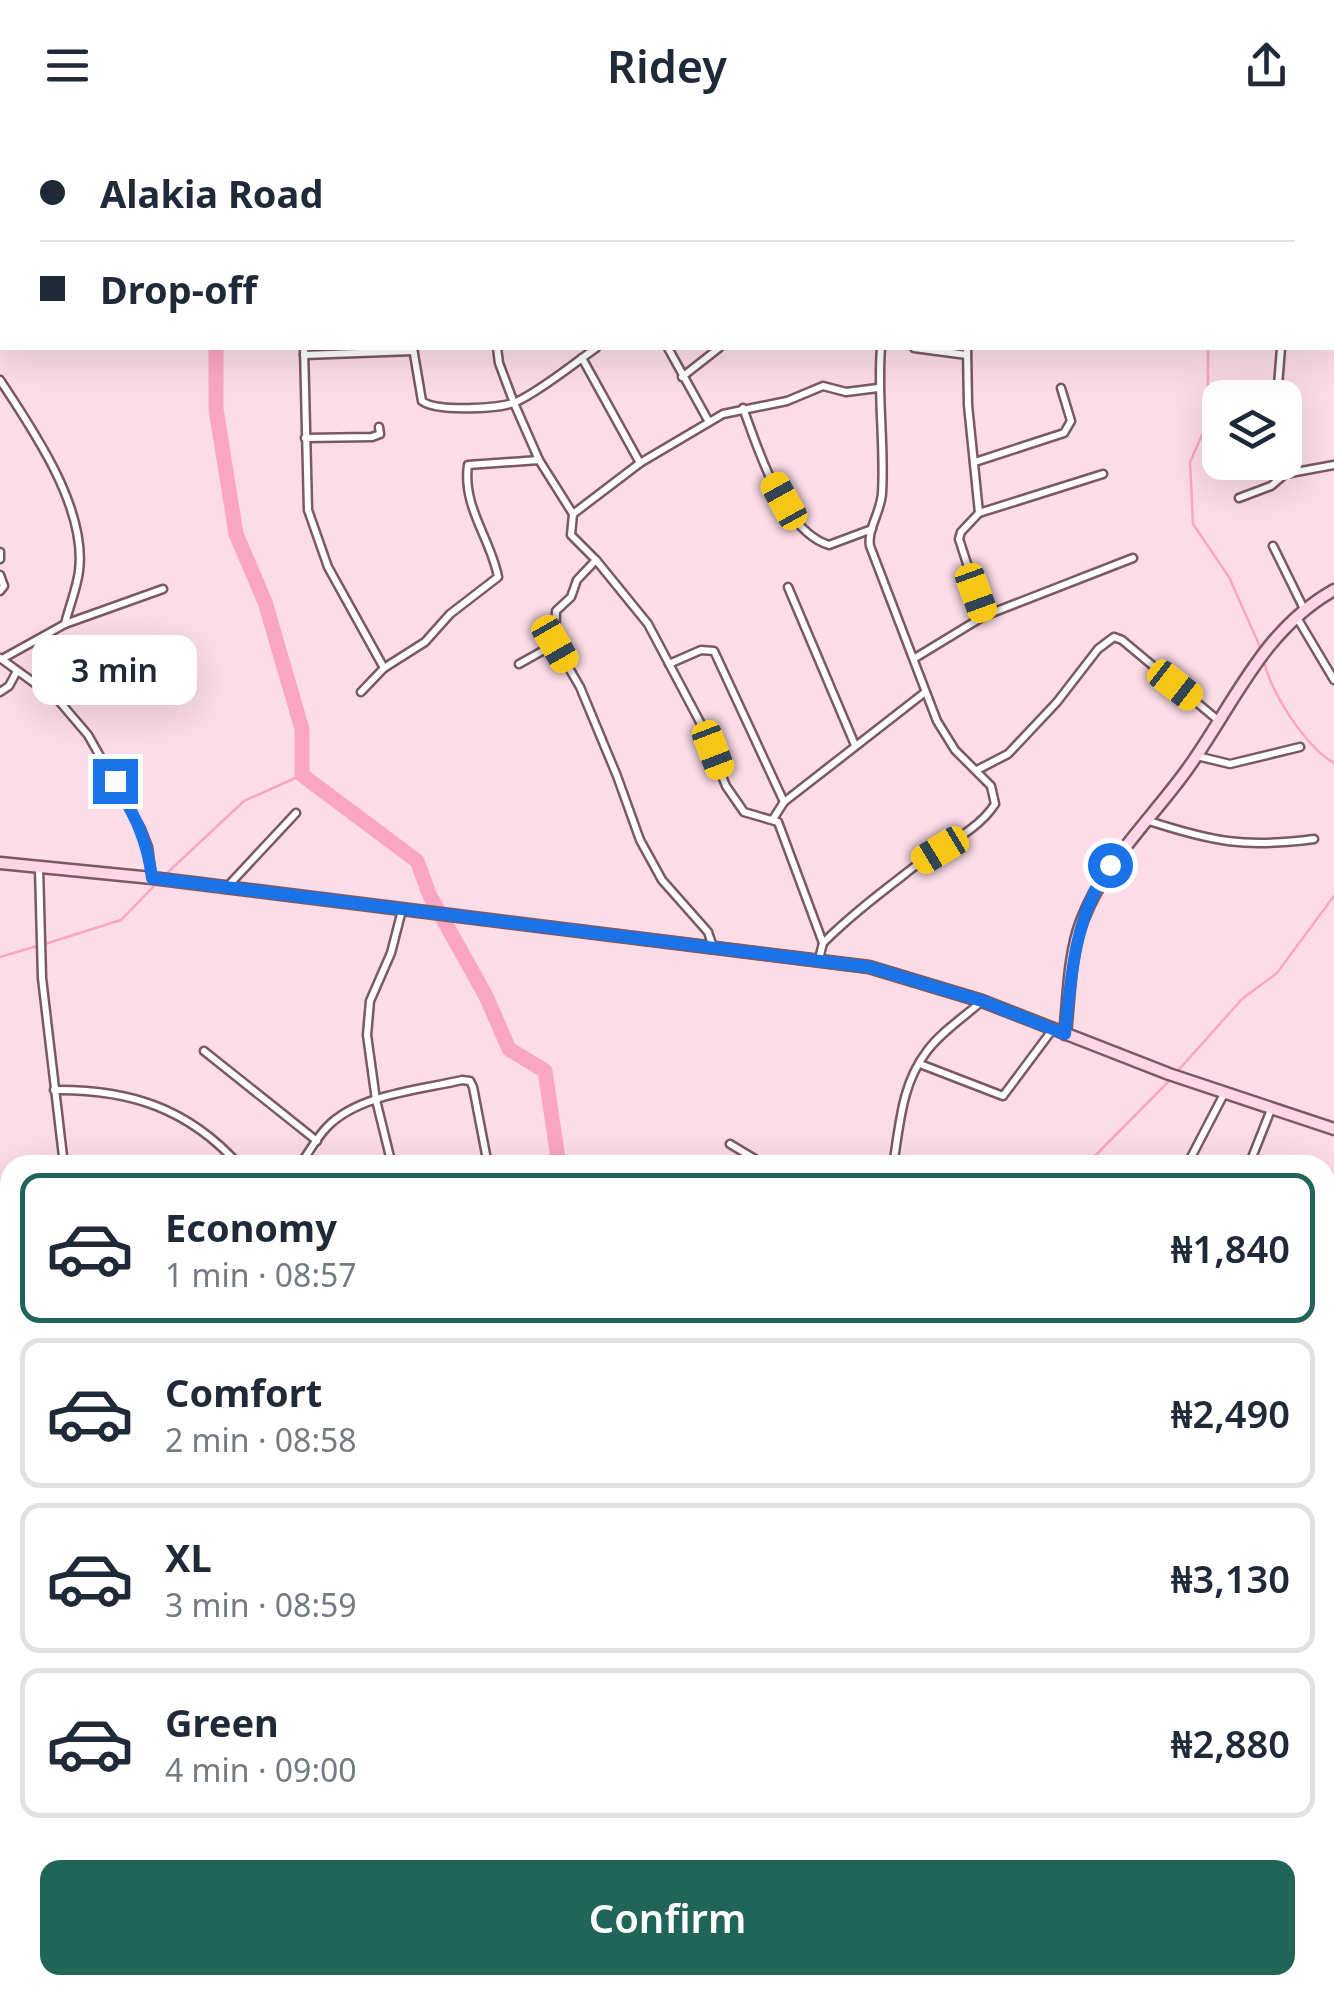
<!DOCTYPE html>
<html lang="en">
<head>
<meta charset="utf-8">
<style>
	body { margin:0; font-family:"Noto Sans",sans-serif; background:#f2f2f3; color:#1f2937; height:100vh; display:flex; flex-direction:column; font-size:38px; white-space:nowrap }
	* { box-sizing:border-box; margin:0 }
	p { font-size:32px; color:#747a83 }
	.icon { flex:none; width:55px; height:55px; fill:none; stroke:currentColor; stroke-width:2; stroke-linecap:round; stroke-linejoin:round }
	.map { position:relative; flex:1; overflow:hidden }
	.details { position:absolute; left:0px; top:1025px; width:1335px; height:840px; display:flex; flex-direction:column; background:#fff; border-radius:30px 30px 0 0; box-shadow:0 10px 40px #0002 }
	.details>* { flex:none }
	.banner { position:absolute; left:0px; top:0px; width:1335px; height:220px; box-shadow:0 10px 40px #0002; display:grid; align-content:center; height:220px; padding:0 40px; background:#fff }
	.buttons { position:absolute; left:1202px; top:250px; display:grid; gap:20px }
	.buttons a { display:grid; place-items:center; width:100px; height:100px; border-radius:20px; background:#fff; box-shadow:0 10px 40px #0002; font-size:50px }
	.end { position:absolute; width:45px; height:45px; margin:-22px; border:12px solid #1a73e8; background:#fff; box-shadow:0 0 0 5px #fff }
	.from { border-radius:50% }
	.bubble { position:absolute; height:70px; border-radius:20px; background:#fff; box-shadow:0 10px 40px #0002; font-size:32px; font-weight:600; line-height:70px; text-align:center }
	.car { position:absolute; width:30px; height:60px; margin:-30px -15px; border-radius:12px; box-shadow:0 0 8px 2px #0007; background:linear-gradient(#f5c518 24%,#345 0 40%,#f5c518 0 76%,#345 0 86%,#f5c518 0) }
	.banner b { display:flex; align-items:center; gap:35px; height:95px; font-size:38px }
	.banner b+b { border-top:2px solid #e0e1e3 }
	.banner i { width:25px; height:25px; background:#1f2937 }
	ul { padding:18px 0 0; list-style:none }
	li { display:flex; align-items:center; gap:30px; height:150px; margin:0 20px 15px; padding:0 20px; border:5px solid #e0e1e3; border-radius:20px }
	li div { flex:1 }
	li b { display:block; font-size:38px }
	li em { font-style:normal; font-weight:600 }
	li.on { border-color:#206558 }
	li>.icon { width:90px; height:90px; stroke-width:1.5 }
	.primary-button { display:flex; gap:20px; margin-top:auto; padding:20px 40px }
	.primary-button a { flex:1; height:115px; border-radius:20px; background:#206558; color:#fff; font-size:40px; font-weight:600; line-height:115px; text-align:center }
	header { display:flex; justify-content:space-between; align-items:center; height:130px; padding:0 40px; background:#fff; font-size:45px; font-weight:600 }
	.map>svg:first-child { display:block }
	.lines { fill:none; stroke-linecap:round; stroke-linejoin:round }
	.stream { stroke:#faa6c3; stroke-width:2.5 }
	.river { stroke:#faa6c3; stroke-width:15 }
	.street-casing { stroke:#7a5864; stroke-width:11 }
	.secondary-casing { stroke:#7a5864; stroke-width:15 }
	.street { stroke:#fff; stroke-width:6 }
	.secondary { stroke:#fed6e6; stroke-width:10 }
	.route { stroke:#1a73e8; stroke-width:12 }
</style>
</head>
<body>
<header><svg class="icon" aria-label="menu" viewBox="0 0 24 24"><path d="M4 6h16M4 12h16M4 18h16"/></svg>Ridey<svg class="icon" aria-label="share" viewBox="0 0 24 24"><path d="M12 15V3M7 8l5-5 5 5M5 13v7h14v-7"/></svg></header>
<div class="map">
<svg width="1334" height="1865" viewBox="0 0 1334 1865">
	<rect width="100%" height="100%" fill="#fcdce6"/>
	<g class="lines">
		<!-- stream -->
		<g class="stream">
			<polyline points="1260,2 1261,0"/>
			<polyline points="0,80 2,80"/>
			<polyline points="1208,218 1208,292 1190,332 1193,394 1229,447 1261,519"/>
			<path d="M1264 532C1272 564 1305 616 1334 633"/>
			<polyline points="166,744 244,671 302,645"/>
			<polyline points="45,814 121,790 157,753"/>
			<polyline points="0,827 37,816"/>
			<polyline points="1176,943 1242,869 1277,843 1334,766"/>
			<polyline points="1086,1035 1171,949"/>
			<polyline points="0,1832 10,1827"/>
		</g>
		<!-- river -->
		<g class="river">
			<polyline points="259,0 259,2"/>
			<polyline points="216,218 216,279 236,404 265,472 302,599 302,645 417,731 430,766 486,866 509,919 545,941 559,1035"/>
			<polyline points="679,1855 684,1865"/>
		</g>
		<defs>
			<g id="street">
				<polyline points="868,0 868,2"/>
				<polyline points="1009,0 1010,2"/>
				<polyline points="320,2 321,0"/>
				<polyline points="434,2 435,0"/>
				<polyline points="776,2 776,0"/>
				<polyline points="1102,2 1102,0"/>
				<polyline points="1193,2 1194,0"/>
				<polyline points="1332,95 1334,95"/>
				<polyline points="0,203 2,201"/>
				<polyline points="1332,209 1334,209"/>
				<polyline points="304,218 308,380 328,437 384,538"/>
				<path d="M413 218 422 271C436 282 500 279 516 272 542 260 573 234 596 218"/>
				<polyline points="497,218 499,233 514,273 539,330 573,384 571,405 596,430 648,494 701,594 726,656 744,682 778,692 823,813 819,829"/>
				<polyline points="668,218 709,292"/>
				<polyline points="914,218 967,225"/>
				<polyline points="967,218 968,275 979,383 961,402 959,409 984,486"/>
				<polyline points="304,225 413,221"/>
				<polyline points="582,228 640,333"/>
				<polyline points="682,247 719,218"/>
				<path d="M0 250C33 300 87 378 79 441 77 458 69 477 65 494"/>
				<polyline points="1277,268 1281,218"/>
				<path d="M743 278C758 319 783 401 829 415L872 399"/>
				<polyline points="305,308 372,307 380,304 379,297"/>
				<polyline points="975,332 1064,303 1071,291 1061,258"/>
				<polyline points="1277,332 1279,340 1285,344 1334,335"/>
				<polyline points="1239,368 1271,356 1285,344"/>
				<polyline points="979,383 1103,344"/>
				<polyline points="573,384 640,333 723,284 787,271 823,256 846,262 878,258"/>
				<polyline points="1273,416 1304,479"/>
				<polyline points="0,422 0,429"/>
				<polyline points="596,430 577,450 571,467 556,481 555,514 580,557 617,646 640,710 662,750 708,802 713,817"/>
				<polyline points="0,445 4,456 0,461"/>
				<polyline points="788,457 855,615"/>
				<polyline points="1296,486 1334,550"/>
				<polyline points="0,528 59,571 88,605 141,699 148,717 152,748"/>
				<polyline points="915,528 984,486 1133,428"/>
				<polyline points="2,529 65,494 163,459"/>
				<polyline points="519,534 555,514"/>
				<polyline points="669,534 701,520 714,521 784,672"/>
				<polyline points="0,562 9,556 16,543"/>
				<path d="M361 562 384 538 425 512 450 484 498 447C491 409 462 377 468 335L539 330"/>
				<polyline points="1197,626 1230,634 1300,617"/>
				<polyline points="977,640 1008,624 1057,572 1098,519 1114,507 1122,510 1219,591"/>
				<polyline points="773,689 784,672 924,563"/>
				<path d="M1149 691C1214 712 1245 718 1314 709"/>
				<polyline points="39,738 42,848 64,1035"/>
				<polyline points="226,758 296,683"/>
				<path d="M823 813C851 785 883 761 914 737 940 717 977 702 995 674L991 656 955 620 937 591 870 416C867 399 881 382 882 363 885 314 877 266 881 218"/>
				<polyline points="204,921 317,1011"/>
				<polyline points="920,934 1003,966 1053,899"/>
				<path d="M54 960C129 959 188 978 239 1035"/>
				<polyline points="730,1014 765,1035"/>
				<path d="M300 1035C309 1022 317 1007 328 996 360 964 420 960 462 950L470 951 473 957 488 1035"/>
				<polyline points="392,1035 376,970 367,905 370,871 391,823 402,780"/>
				<path d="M893 1035C900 995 901 955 927 921 941 902 964 887 981 872"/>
				<polyline points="1187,1035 1225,962"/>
				<polyline points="1249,1035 1272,977"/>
				<polyline points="1325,1131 1334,1135"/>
				<polyline points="0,1157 10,1138"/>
				<polyline points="1325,1222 1334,1226"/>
				<polyline points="0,1274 10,1280"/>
				<polyline points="1325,1308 1334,1292"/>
				<polyline points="1325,1336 1334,1340"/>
				<polyline points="0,1415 10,1369"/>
				<polyline points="1325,1417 1334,1422"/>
				<polyline points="1325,1525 1334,1528"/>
				<polyline points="0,1599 10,1582"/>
				<polyline points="0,1606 10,1629"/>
				<polyline points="1325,1626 1334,1607"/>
				<polyline points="0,1692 10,1690"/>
				<polyline points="1325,1797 1334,1798"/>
				<polyline points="1325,1836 1334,1852"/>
				<polyline points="173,1855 180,1865"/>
				<polyline points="284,1855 287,1865"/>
				<polyline points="435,1855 442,1864"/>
				<polyline points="477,1855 477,1865"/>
				<polyline points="940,1855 943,1865"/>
				<polyline points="986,1855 998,1864 1037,1855"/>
				<polyline points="1042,1855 1054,1865"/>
				<polyline points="1053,1863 1061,1855"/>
				<polyline points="442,1864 462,1865"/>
				<polyline points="949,1865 964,1855"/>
			</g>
			<g id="secondary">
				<polyline points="0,733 152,748 869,837 982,871 1169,944 1334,999"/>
				<path d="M1065 904C1069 867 1069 825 1082 791 1105 731 1149 692 1186 641 1233 577 1261 501 1334 460"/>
				<polyline points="0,1113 10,1117"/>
				<polyline points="807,1855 809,1865"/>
			</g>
		</defs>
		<!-- street casing -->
		<use href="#street" class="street-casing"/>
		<!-- secondary casing -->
		<use href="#secondary" class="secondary-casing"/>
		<!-- street -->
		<use href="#street" class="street"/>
		<!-- secondary -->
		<use href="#secondary" class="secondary"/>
	</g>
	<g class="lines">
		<!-- route -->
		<path class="route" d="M115 651C134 685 147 708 152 748L869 837 982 871 1065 904C1071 844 1075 786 1110 735"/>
	</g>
</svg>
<div class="buttons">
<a><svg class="icon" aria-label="layers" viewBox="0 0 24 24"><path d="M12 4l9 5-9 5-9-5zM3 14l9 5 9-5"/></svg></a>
</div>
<i class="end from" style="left:1110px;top:735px"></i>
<i class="end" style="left:115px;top:651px"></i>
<div class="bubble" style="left:32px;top:505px;width:165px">3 min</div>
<i class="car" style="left:784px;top:371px;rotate:331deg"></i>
<i class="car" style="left:976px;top:463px;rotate:160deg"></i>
<i class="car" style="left:555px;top:514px;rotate:150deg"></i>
<i class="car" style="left:1175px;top:555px;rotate:128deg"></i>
<i class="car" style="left:713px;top:620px;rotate:159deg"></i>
<i class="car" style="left:940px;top:720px;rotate:239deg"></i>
<div class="banner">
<b><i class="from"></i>Alakia Road</b>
<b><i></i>Drop-off</b>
</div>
<section class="details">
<ul>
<li class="on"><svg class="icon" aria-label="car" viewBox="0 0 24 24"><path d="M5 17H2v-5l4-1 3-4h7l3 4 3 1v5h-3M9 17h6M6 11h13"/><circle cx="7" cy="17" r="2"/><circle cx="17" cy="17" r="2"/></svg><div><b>Economy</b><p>1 min · 08:57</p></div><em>₦1,840</em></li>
<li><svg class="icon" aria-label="car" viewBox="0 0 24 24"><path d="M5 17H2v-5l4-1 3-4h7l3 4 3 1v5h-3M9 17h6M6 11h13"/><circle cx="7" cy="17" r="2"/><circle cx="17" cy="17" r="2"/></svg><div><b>Comfort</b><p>2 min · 08:58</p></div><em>₦2,490</em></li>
<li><svg class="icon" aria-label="car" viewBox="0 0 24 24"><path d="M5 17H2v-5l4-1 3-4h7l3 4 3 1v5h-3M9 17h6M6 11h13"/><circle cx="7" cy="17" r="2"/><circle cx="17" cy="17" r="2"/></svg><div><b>XL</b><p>3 min · 08:59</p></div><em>₦3,130</em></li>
<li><svg class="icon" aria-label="car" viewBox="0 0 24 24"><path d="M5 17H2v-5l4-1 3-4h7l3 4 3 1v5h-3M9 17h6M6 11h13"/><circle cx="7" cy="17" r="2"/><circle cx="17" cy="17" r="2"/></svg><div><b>Green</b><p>4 min · 09:00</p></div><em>₦2,880</em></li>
</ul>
<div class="primary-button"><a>Confirm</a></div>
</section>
</div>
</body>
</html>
